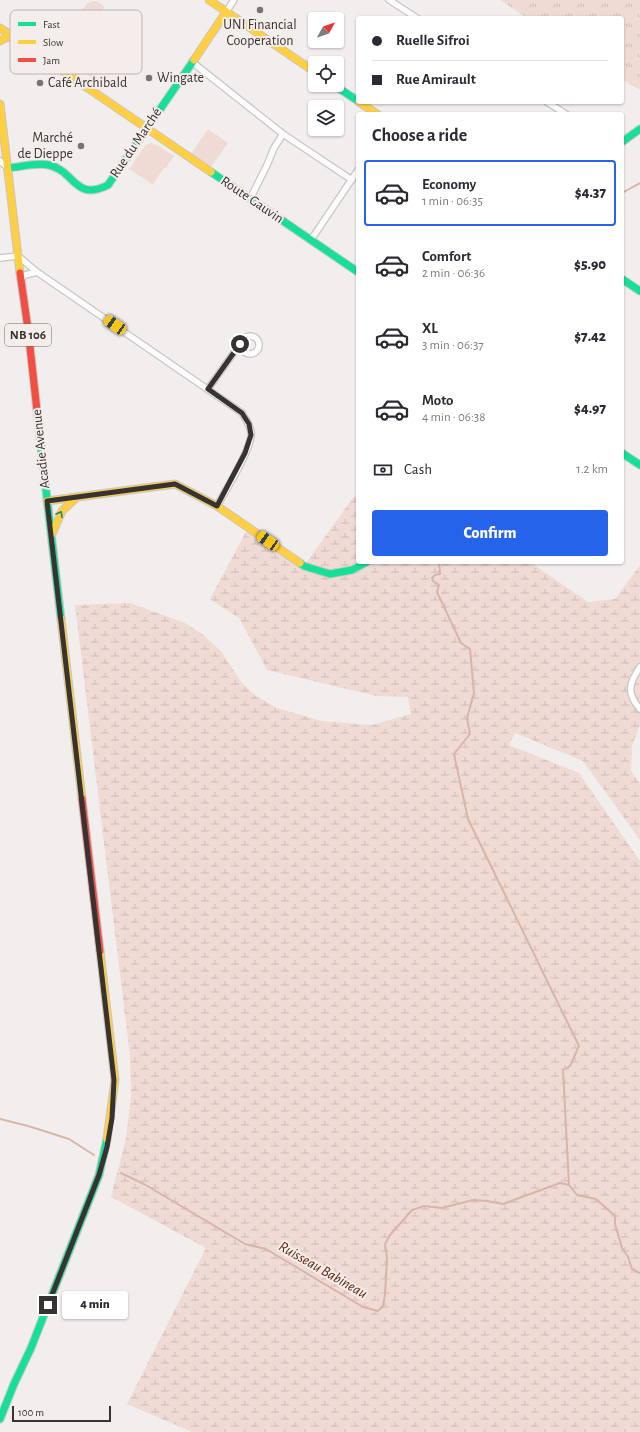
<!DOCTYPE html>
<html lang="en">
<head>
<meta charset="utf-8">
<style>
	body { margin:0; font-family:"Alegreya Sans",sans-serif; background:#f2f2f3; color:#2b2b33; height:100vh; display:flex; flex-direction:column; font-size:15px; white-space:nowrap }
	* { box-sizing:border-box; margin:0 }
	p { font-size:13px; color:#7c7c81 }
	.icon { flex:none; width:22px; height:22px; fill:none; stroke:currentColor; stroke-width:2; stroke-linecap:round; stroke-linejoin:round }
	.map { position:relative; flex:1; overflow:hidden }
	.panel { position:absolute; left:356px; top:112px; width:268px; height:452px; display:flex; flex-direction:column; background:#fff; border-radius:4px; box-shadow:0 1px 3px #0004 }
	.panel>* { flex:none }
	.banner { position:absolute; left:356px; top:16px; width:268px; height:88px; border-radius:4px; box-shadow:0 1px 3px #0004; display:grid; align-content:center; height:88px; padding:0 16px; background:#fff }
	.needle { width:26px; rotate:50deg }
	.fabs { position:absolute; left:308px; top:12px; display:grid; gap:8px }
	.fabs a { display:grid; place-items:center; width:36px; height:36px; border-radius:4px; background:#fff; box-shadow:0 1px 3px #0004; font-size:20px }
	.scale { position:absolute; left:12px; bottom:10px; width:99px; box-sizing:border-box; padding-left:4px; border:2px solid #373332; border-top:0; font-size:11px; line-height:14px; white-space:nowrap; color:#373332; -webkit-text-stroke:3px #f5edea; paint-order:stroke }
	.end { position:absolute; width:18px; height:18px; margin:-9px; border:5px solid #373332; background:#fff; box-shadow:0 0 0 2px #fff }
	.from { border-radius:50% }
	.bubble { position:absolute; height:28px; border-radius:4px; background:#fff; box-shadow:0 1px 3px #0004; font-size:13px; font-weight:800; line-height:28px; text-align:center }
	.car { position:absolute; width:12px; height:24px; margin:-12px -6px; border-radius:5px; box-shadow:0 0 3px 1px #0007; background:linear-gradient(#f5c518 24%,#345 0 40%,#f5c518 0 76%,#345 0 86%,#f5c518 0) }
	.banner b { display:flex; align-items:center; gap:14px; height:38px; font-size:15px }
	.banner b+b { border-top:1px solid #e1e1e2 }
	.banner i { width:10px; height:10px; background:#2b2b33 }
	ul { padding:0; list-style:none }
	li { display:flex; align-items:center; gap:12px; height:66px; margin:0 8px 6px; padding:0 8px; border:2px solid transparent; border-radius:4px }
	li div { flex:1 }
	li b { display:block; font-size:15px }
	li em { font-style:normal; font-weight:800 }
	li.on { border-color:#2563eb }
	li>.icon { width:36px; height:36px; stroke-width:1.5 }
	h2 { padding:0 16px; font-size:18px; line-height:48px }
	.pay { display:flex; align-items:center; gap:10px; height:44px; padding:0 16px; font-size:15px }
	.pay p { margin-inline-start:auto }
	.action { display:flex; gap:8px; margin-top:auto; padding:8px 16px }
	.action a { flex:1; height:46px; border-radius:4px; background:#2563eb; color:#fff; font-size:16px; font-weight:800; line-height:46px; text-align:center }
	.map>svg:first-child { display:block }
	.grass { fill:#efdbd4 }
	.wetland { fill:url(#wetland-marsh) }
	.park { fill:url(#park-tufts) }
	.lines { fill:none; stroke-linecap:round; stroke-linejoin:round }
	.stream { stroke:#d8b5a8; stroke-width:2 }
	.street-casing { stroke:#c9c6c5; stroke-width:8 }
	.fast-casing { stroke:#c9c6c5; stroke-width:9 }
	.slow-casing { stroke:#c9c6c5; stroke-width:9 }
	.jam-casing { stroke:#c9c6c5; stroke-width:9 }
	.street { stroke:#fdfcfc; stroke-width:5.5 }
	.fast { stroke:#16e098; stroke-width:7 }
	.slow { stroke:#ffcf43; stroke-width:7 }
	.jam { stroke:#f24e42; stroke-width:7 }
	.oneway { stroke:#288160 }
	.route { stroke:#373332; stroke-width:5 }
	.poi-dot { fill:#787473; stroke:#f5edea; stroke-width:1.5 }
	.labels { text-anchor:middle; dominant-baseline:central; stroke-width:4; stroke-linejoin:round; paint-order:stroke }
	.shield { fill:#f5edea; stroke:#706b69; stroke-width:1 }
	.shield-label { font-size:13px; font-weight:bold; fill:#373332 }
	.poi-label { font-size:14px; fill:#373332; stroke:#f5edea; text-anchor:start }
	.street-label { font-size:14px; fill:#373332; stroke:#f5edea }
	.water-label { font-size:15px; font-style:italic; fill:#62260f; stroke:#f5edea }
	.key { fill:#f5edea; stroke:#bcb5b3; stroke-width:1 }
	.key-label { font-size:11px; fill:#373332 }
</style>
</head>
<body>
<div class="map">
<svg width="640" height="1432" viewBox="0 0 640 1432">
	<defs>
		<pattern id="wetland-marsh" width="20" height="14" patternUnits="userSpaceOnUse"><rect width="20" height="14" fill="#efdbd4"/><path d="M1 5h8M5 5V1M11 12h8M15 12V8" fill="none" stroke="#cebcb6"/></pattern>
		<pattern id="park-tufts" width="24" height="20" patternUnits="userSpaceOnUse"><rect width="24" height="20" fill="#efdbd4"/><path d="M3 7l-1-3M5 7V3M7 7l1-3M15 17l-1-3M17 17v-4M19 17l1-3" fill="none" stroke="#cebcb6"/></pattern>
	</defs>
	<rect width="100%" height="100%" fill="#f2eeed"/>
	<!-- grass -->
	<g class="grass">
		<path d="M93 1C97 1 102 3 104 7L102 11 140 36 139 41 131 43 126 36 127 34 99 15 97 16 90 14 83 16 80 12 88 3Z"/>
		<polygon points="60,50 64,51 62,54 102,81 106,77 107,81 104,86 57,54"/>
		<polygon points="208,129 228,143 211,167 191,154"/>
		<polygon points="151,143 157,145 174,156 166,168 163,169 153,185 129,169 145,146"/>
	</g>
	<!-- wetland -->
	<polygon class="wetland" points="354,496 358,500 358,562 530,562 588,602 615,599 640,565 640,725 632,746 631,771 640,783 640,840 583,761 515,733 509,745 579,773 640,861 640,1432 192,1432 127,1404 206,1248 111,1197 126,1138 131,1095 130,1056 75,605 130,603 185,623 201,633 220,650 242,683 256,696 277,708 322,721 372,725 411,714 408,697 376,696 267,670 239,618 210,599 248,528 304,566"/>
	<!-- park -->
	<polygon class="park" points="500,0 640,0 640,90 622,79 622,18 527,18"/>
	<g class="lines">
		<!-- stream -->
		<g class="stream">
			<polyline points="622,193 640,183"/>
			<polyline points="439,562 440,574 435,575 432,578 433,581 439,585 437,592 461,643 470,649 474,693 467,718 470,734 454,754 468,819 579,1046 570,1066 563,1070 569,1185 577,1195 596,1199 615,1216 615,1224 622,1248 628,1257 632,1269 640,1273"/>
			<polyline points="0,1119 28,1126 69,1139 94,1155"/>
			<polyline points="121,1173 144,1184 245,1244 266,1249 363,1307 378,1311 383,1306 385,1295 387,1258 385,1244 390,1235 412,1210 424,1206 442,1208 473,1200 487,1201 503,1204 560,1183 569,1185"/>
		</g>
		<defs>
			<g id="street">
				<polyline points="389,0 417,18"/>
				<polyline points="226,12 234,0"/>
				<polyline points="192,62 283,134"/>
				<polyline points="547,102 566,114"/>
				<polyline points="0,161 8,168"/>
				<polyline points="250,199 267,165 274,148 283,134 352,180"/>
				<polyline points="311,240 358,170"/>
				<path d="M0 258 18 256 37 272 242 413C246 420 252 427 251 436 249 453 226 490 217 506"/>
				<polyline points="21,279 25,275 37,272"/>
				<circle cx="250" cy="345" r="9"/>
				<polyline points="208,389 240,344"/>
				<path d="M640 667C629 683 626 693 640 709"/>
			</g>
			<g id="fast">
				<polyline points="334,85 358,101"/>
				<polyline points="622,142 640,129"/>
				<path d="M8 168C21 167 36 162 49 165 75 171 75 202 108 185L194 60"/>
				<polyline points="211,172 358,272"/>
				<polyline points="622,279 640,291"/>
				<polyline points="40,438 61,619"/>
				<polyline points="622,453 640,465"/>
				<polyline points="300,563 304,566 330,574 352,570 367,562"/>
				<polyline points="0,1419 14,1384 31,1348 99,1175 107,1139"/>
			</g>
			<g id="slow">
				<polyline points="209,0 315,72"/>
				<polyline points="0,28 211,172"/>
				<polyline points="0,41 5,38 13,37"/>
				<polyline points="194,60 226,12"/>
				<polyline points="359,102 377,114"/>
				<polyline points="0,104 20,273"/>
				<polyline points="47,501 175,484 217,506 300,563"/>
				<polyline points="52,534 62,511 77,497"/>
				<polyline points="61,619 82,799"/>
				<polyline points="100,951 115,1080 107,1139"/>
			</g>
			<g id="jam">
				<polyline points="20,273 28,329 40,438"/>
				<polyline points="82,799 100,951"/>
			</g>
		</defs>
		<!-- street casing -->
		<use href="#street" class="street-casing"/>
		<!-- fast casing -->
		<use href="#fast" class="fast-casing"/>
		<!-- slow casing -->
		<use href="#slow" class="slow-casing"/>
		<!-- jam casing -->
		<use href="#jam" class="jam-casing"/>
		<!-- street -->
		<use href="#street" class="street"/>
		<!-- fast -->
		<use href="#fast" class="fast"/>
		<!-- slow -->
		<use href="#slow" class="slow"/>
		<!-- jam -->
		<use href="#jam" class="jam"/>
	</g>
	<!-- one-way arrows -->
	<defs><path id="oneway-chevron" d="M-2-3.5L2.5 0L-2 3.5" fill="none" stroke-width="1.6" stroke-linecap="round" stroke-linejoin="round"/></defs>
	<use class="oneway" href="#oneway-chevron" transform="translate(60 514) rotate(-59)"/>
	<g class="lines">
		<!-- route -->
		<polyline class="route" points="48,1305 99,1175 107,1147 112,1118 114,1080 47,501 175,484 217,506 245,453 251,435 249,424 242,413 208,389 240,344"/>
	</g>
	<!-- markers -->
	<g class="poi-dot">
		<circle cx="260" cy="10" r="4"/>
		<circle cx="149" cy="78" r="4"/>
		<circle cx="40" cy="83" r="4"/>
		<circle cx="81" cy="146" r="4"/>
	</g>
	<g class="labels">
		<!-- shield labels -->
		<rect class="shield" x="5" y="324" width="46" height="22" rx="3"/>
		<g class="shield-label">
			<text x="28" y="335">NB 106</text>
		</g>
		<!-- poi labels -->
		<g class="poi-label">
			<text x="260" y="25" text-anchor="middle">UNI Financial<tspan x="260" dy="16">Cooperation</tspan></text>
			<text x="157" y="78">Wingate</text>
			<text x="48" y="83">Café Archibald</text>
			<text x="73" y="138" text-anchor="end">Marché<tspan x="73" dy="16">de Dieppe</tspan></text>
		</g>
		<!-- street labels -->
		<g class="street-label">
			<text transform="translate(136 143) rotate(-56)">Rue du Marché</text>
			<text transform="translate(252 200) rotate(34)">Route Gauvin</text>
			<text transform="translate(41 449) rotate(-96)">Acadie Avenue</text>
		</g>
		<!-- water labels -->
		<g class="water-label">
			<text transform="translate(323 1270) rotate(30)">Ruisseau Babineau</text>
		</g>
	</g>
	<!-- legend -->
	<rect x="10" y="10" width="132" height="64" rx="6" class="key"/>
	<rect x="18" y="22" width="18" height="4" fill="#16e098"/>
	<rect x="18" y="40" width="18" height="4" fill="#ffcf43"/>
	<rect x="18" y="58" width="18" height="4" fill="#f24e42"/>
	<g class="key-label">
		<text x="43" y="28">Fast</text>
		<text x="43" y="46">Slow</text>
		<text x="43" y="64">Jam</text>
	</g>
</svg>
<div class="fabs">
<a><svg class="needle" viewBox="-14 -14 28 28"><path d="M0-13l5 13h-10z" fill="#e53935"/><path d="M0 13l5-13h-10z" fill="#7c7c81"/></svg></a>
<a><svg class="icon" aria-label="locate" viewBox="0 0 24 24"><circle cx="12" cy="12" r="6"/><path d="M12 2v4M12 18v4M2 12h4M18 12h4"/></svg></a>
<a><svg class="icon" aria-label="layers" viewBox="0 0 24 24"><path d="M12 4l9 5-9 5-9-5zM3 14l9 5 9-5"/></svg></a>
</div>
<div class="scale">100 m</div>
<i class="end from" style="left:240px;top:344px"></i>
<i class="end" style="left:48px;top:1305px"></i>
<div class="bubble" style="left:62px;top:1291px;width:66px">4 min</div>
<i class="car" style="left:115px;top:325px;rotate:304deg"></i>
<i class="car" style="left:268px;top:541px;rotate:304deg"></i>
<div class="banner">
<b><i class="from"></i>Ruelle Sifroi</b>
<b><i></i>Rue Amirault</b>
</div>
<section class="panel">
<h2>Choose a ride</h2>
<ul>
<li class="on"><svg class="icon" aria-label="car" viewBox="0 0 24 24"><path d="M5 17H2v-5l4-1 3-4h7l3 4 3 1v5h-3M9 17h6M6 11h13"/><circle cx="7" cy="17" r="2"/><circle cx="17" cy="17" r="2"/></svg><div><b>Economy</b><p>1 min · 06:35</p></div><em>$4.37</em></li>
<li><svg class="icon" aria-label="car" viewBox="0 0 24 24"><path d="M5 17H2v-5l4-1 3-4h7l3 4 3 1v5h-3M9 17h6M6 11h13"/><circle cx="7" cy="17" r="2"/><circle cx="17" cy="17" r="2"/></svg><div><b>Comfort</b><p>2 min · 06:36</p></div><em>$5.90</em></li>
<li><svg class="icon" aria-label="car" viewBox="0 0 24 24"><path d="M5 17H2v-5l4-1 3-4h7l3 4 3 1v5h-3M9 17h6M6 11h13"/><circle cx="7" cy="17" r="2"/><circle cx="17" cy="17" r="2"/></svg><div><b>XL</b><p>3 min · 06:37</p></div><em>$7.42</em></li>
<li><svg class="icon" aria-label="car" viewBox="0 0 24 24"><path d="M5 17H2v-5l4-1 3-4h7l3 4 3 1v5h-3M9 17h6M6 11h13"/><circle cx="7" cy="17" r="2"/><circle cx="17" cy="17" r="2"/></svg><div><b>Moto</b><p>4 min · 06:38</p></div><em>$4.97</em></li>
</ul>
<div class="pay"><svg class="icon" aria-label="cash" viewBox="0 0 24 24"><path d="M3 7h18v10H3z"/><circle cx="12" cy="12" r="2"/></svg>Cash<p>1.2 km</p></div>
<div class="action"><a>Confirm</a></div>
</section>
</div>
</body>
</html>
